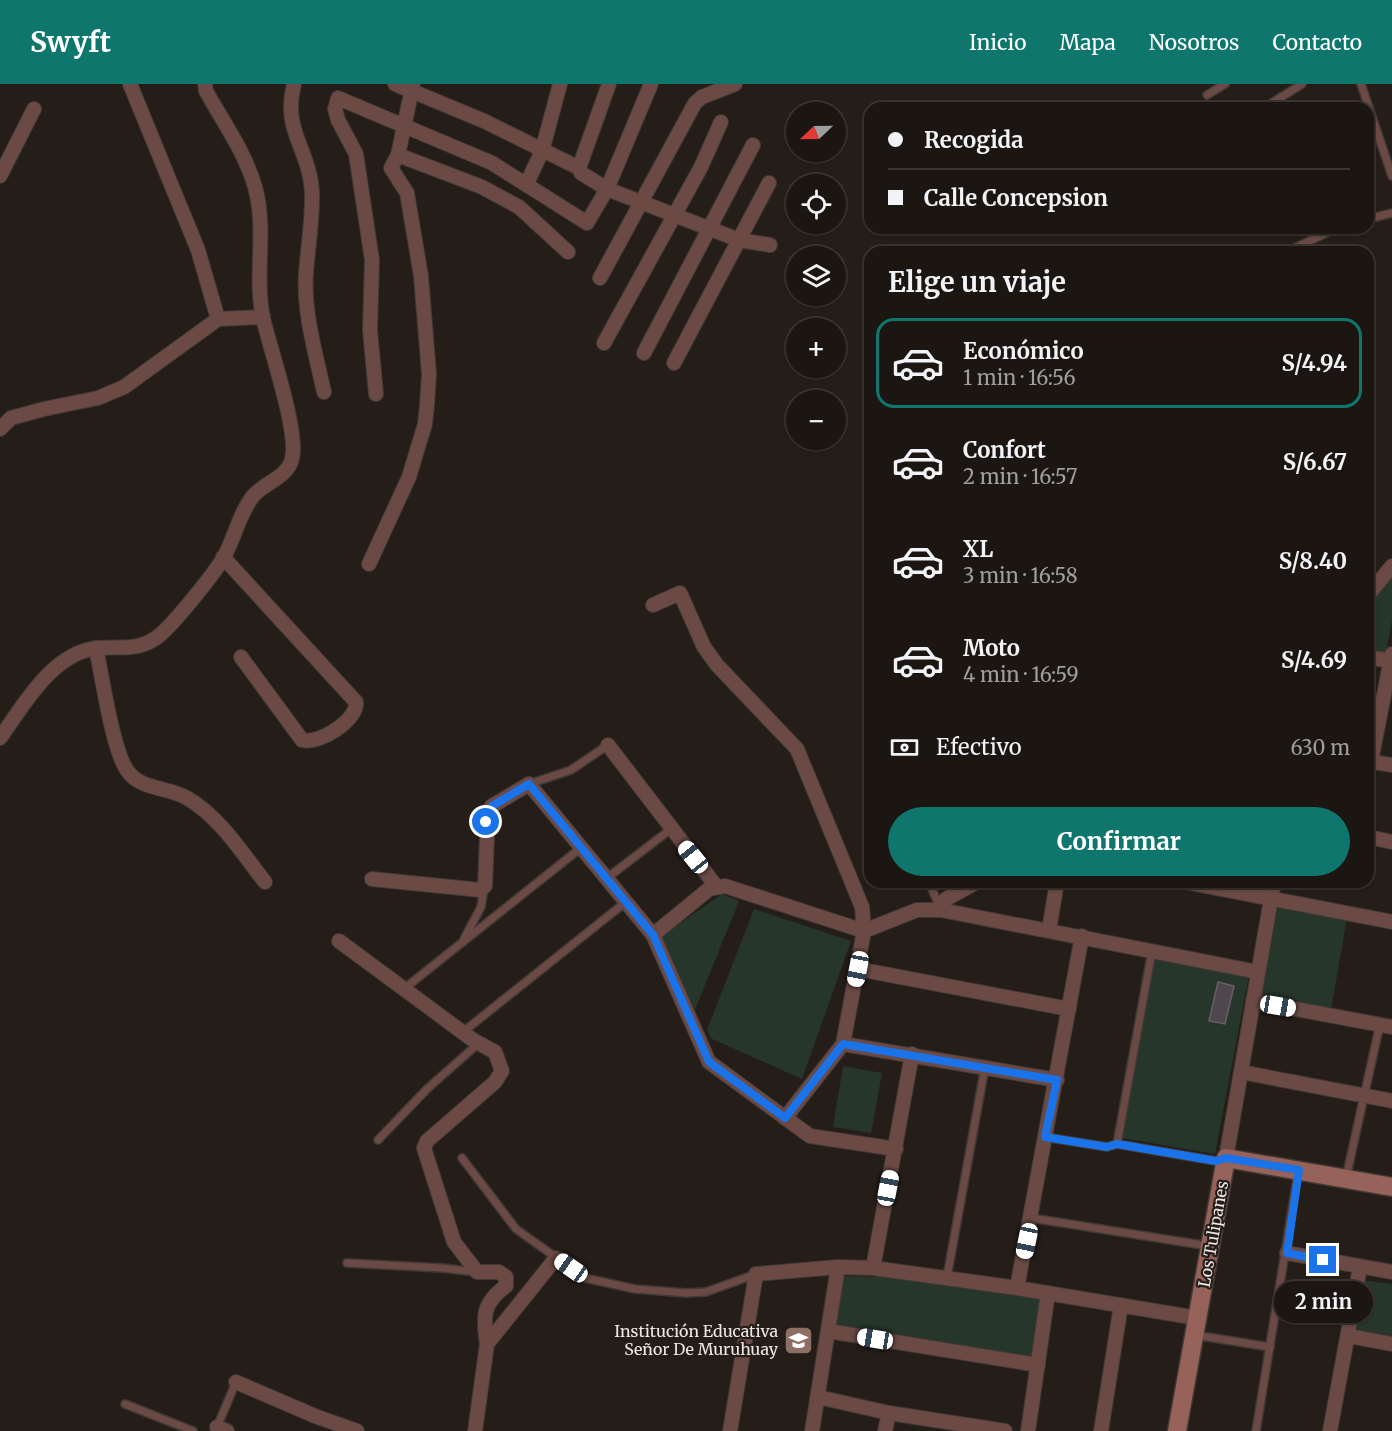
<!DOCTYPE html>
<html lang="es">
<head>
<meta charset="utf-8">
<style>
	body { margin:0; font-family:Merriweather,serif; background:#292320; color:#f1f3f6; height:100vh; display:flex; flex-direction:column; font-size:22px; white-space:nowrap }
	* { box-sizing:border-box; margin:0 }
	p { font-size:20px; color:#a09f9f }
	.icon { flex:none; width:33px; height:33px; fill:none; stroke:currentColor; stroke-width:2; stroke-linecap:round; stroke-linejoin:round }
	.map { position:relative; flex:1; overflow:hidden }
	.details { position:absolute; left:864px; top:162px; width:510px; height:642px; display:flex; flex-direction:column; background:#1c1612; border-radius:18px; box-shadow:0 2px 4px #0004,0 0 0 2px #3a3532 }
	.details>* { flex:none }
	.hud { position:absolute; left:864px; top:18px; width:510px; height:132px; border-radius:18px; box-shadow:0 2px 4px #0004,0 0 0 2px #3a3532; display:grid; align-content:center; height:132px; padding:0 24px; background:#1c1612 }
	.needle { width:39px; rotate:248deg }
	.fabs { position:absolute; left:786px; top:18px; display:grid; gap:12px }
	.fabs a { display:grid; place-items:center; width:60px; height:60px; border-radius:50%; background:#1c1612; box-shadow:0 2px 4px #0004,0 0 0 2px #3a3532; font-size:30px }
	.end { position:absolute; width:27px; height:27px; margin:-14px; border:8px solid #1a73e8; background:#fff; box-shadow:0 0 0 3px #fff }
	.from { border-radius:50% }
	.bubble { position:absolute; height:42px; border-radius:21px; background:#1c1612; box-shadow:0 2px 4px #0004,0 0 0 2px #3a3532; font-size:20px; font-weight:700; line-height:42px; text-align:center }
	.car { position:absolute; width:18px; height:36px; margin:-18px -9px; border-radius:8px; box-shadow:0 0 4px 2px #0007; background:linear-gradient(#fff 24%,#345 0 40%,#fff 0 76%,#345 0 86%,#fff 0) }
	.hud b { display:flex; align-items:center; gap:21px; height:57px; font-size:22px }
	.hud b+b { border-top:2px solid #3a3532 }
	.hud i { width:15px; height:15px; background:#f1f3f6 }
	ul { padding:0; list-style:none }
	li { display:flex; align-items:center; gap:18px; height:90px; margin:0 12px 9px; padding:0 12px; border:3px solid transparent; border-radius:18px }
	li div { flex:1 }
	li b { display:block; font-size:22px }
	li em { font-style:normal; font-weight:700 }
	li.active { border-color:#0f766e }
	li>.icon { width:54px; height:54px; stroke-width:1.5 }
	h2 { padding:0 24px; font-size:27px; line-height:72px }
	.pay { display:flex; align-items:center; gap:15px; height:66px; padding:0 24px; font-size:22px }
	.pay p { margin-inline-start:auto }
	.cta { display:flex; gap:12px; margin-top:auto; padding:12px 24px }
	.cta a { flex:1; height:69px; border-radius:36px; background:#0f766e; color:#fff; font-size:24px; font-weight:700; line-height:69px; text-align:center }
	header { display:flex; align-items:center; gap:36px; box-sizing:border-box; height:84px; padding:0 30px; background:#0f766e; color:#fff }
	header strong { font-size:28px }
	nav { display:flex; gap:33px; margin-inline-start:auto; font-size:21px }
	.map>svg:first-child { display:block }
	.green { fill:#26362b }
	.building { fill:#4e474e; stroke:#675f66; stroke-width:1.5 }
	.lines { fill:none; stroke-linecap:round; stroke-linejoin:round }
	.lane-casing { stroke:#413935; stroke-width:10 }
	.street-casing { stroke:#413935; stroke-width:16 }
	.secondary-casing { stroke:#413935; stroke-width:21 }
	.lane { stroke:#6b4a45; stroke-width:7 }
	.street { stroke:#6b4a45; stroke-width:14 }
	.secondary { stroke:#966259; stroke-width:18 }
	.route { stroke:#1a73e8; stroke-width:8 }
	.labels { text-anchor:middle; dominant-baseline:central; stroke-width:4.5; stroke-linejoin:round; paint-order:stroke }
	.street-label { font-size:16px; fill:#eee8e5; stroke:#251d18 }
	.poi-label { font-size:16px; fill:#eee8e5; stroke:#251d18; text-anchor:end }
</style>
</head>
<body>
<header>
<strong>Swyft</strong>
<nav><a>Inicio</a><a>Mapa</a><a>Nosotros</a><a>Contacto</a></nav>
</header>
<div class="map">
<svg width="1392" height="1347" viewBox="0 0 1392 1347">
	<rect width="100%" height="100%" fill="#251d18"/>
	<!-- green -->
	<g class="green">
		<polygon points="1392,487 1392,536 1385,574 1368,570 1368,517"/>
		<polygon points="722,810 739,817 695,926 659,854"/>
		<polygon points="1278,823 1347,834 1331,926 1260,916"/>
		<polygon points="754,825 851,857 802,995 712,955 707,946"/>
		<polygon points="1155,873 1249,891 1215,1070 1122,1054"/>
		<polygon points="843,982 882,989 871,1049 833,1043"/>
		<polygon points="838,1192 897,1193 1043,1214 1035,1275 831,1242"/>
		<polygon points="1362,1196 1392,1200 1392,1252 1355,1245"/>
	</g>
	<!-- building -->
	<polygon class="building" points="1218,898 1234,902 1225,940 1209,937"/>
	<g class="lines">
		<defs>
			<g id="lane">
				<polyline points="1361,0 1392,92"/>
				<polyline points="1207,11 1225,0"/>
				<polyline points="1264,24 1302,0"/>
				<polyline points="1368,135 1392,129"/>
				<polyline points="1287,168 1336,144"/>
				<polyline points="529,700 571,686 608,661"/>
				<polyline points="607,794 671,745"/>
				<polyline points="929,798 941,826"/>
				<polyline points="464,855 481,823 484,804"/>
				<polyline points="405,904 582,763"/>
				<polyline points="463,948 627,817"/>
				<polyline points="1045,1053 1107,1063 1117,1060 1216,1077 1224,1075"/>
				<polyline points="378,1056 428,1004 479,959"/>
				<polyline points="1117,1060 1152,867"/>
				<polyline points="462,1074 516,1145 585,1194 635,1205 686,1209 706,1208 756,1190"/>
				<polyline points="1346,1094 1380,940"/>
				<polyline points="1031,1134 1209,1162"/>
				<polyline points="347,1179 442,1184 477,1188"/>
				<polyline points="947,1193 985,983"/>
				<polyline points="1195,1251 1270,1263"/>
				<polyline points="125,1320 193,1347"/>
				<polyline points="217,1343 236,1298"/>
				<polyline points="1256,1347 1298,1089"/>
			</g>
			<g id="street">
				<polyline points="130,0 198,166 218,235"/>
				<path d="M294 0C282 47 309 64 312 107 313 134 308 162 306 189 303 227 316 271 324 308"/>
				<polyline points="395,0 484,37 579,84 581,89 607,105 739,156 770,161"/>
				<polyline points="398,71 482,103 519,123 568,168"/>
				<polyline points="579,84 609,0"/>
				<polyline points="0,92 34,25"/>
				<polyline points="527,99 542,67 560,0"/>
				<polyline points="600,194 695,19 702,13 735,0"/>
				<polyline points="604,259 701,83 721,38"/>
				<polyline points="644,269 753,61"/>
				<polyline points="674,279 769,99"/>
				<polyline points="376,310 370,246 372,176 356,70 338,36 335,25 338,14 492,79 587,139 607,105 651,0"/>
				<polyline points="0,345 11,334 44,325 98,314 124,303 218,235 263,233"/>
				<path d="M223 473 356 618C358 636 319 661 302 656L241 573"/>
				<polyline points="369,480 409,393 425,340 427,321 429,290 421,192 407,109 391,84 398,71 413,0"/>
				<polyline points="1368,511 1392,482"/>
				<polyline points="653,521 680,509 704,563 717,581 797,665 862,823 864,847 843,960 785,1034"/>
				<path d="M96 564C102 591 113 671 129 689 143 706 169 703 187 714 220 733 242 769 265 798"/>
				<polyline points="1368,573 1391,577"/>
				<path d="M0 654C23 622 52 569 97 564 121 562 141 568 161 550 176 537 214 490 224 473 235 453 239 430 253 412 265 398 287 394 292 375 299 348 270 265 263 234 254 191 267 146 255 103 245 68 223 38 206 7L205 0"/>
				<polyline points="608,661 716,802"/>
				<polyline points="1368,677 1392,681"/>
				<polyline points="1371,677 1392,570"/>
				<polyline points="1368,753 1392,758"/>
				<polyline points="372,795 480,806 485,802 488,728 492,722 529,700 653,851 709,978 810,1052 896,1065"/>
				<polyline points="1185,798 1392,838"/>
				<polyline points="941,826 946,815 977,798"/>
				<polyline points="1049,846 1057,798"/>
				<polyline points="653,851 709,805 725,802 864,847 917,826 941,826 1258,888"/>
				<path d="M339 857 473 956 495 968 502 987 495 998 427 1057 424 1064 454 1158 477 1188H499L506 1193V1202C482 1219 483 1233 487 1260"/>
				<polyline points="858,885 1069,925"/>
				<polyline points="1253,917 1392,943"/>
				<polyline points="843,960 1057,996"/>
				<polyline points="1241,988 1392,1017"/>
				<polyline points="1226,1074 1274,798"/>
				<polyline points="1287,1169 1392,1188"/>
				<polyline points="873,1184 912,970"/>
				<polyline points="1017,1204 1082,852"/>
				<polyline points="828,1247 1038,1281"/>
				<polyline points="1349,1252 1392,1260"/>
				<polyline points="236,1298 315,1332 357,1347"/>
				<polyline points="818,1313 889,1329 1005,1347"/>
				<polyline points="217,1343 227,1347"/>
				<polyline points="475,1347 487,1260 556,1174"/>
				<polyline points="730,1347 756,1190 838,1183 873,1184 1017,1204 1197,1234"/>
				<polyline points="812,1347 838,1183"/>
				<polyline points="885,1347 889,1329"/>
				<polyline points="1028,1347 1048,1209"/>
				<polyline points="1101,1347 1121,1221"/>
				<polyline points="1330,1347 1360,1183"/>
			</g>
			<polyline id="secondary" points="1177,1347 1226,1074 1392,1103"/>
		</defs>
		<!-- lane casing -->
		<use href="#lane" class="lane-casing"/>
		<!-- street casing -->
		<use href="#street" class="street-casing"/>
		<!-- secondary casing -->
		<use href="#secondary" class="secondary-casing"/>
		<!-- lane -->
		<use href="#lane" class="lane"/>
		<!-- street -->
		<use href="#street" class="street"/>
		<!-- secondary -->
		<use href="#secondary" class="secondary"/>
	</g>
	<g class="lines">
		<!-- route -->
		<polyline class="route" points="486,738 492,722 529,700 653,851 709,978 785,1034 843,960 1057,996 1045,1053 1107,1063 1117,1060 1216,1077 1226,1074 1299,1086 1287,1169 1323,1176"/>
	</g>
	<!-- icons -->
	<defs>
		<symbol id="school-square" viewBox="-11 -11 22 22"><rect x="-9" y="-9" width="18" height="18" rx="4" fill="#8d6e63" stroke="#251d18"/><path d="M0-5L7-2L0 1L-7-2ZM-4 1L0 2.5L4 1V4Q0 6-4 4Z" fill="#fff"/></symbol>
	</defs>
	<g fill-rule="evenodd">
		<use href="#school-square" x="782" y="1240" width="33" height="33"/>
	</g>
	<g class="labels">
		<!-- street labels -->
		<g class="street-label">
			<text transform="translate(1213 1150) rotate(-80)">Los Tulipanes</text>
		</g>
		<!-- poi labels -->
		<g class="poi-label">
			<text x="778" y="1247">Institución Educativa<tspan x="778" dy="18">Señor De Muruhuay</tspan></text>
		</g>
	</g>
</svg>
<div class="fabs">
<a><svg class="needle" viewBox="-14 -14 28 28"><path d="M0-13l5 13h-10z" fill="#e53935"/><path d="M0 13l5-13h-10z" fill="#a09f9f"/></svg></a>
<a><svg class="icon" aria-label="locate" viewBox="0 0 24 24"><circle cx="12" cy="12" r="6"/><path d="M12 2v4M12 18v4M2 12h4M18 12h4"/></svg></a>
<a><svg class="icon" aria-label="layers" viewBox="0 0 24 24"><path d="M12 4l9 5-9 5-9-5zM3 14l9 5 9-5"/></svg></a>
<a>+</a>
<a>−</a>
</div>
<i class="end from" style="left:486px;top:738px"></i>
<i class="end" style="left:1323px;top:1176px"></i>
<div class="bubble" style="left:1274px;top:1197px;width:99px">2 min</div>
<i class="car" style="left:693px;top:773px;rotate:321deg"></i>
<i class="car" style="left:858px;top:885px;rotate:191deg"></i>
<i class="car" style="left:1278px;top:922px;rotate:100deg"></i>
<i class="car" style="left:888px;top:1104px;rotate:11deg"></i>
<i class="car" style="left:1027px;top:1157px;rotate:192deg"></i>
<i class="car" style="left:571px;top:1184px;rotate:305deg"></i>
<i class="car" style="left:875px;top:1255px;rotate:279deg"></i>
<div class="hud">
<b><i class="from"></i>Recogida</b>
<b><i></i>Calle Concepsion</b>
</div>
<section class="details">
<h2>Elige un viaje</h2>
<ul>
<li class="active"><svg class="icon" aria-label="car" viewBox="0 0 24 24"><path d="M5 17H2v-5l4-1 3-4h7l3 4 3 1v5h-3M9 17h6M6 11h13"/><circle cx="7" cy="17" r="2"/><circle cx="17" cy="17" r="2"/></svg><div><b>Económico</b><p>1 min · 16:56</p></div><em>S/4.94</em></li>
<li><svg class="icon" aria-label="car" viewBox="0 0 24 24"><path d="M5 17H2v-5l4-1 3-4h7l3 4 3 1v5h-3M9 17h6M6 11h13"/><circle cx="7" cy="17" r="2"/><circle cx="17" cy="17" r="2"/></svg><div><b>Confort</b><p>2 min · 16:57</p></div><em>S/6.67</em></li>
<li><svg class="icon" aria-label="car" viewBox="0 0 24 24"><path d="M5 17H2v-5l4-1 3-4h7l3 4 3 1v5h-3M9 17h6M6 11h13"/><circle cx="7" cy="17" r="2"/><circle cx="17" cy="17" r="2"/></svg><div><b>XL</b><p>3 min · 16:58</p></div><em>S/8.40</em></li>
<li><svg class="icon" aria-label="car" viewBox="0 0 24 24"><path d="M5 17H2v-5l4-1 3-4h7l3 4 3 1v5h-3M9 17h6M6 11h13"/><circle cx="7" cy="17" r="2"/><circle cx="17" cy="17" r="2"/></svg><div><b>Moto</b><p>4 min · 16:59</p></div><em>S/4.69</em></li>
</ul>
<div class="pay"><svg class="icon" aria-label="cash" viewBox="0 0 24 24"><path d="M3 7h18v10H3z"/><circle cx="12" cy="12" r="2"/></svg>Efectivo<p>630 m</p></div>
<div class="cta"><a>Confirmar</a></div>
</section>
</div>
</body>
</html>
